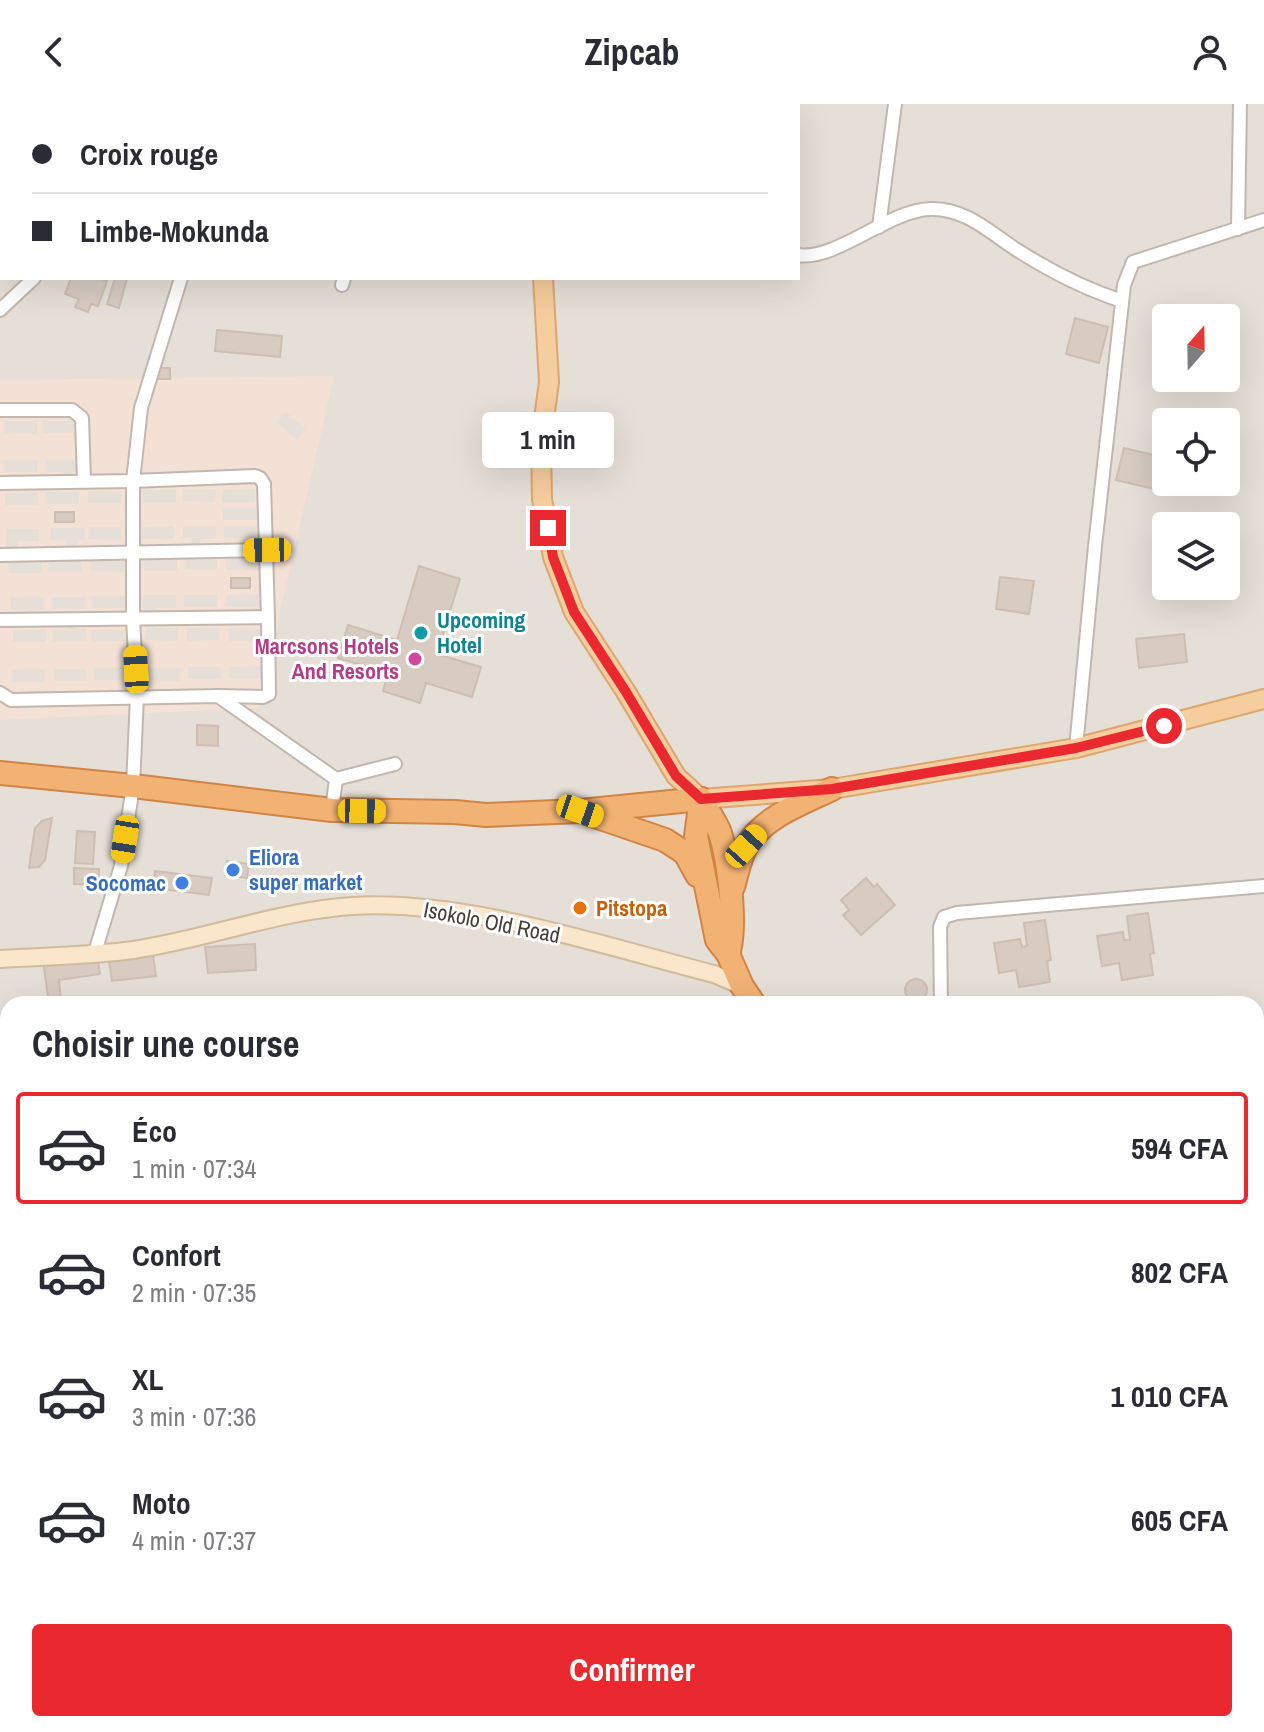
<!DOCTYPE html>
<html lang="fr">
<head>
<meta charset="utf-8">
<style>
	body { margin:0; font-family:"Archivo Narrow",sans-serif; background:#f2f2f3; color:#2b2b33; height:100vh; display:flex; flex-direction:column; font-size:30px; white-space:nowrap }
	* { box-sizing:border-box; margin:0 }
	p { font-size:26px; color:#7c7c81 }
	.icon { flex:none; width:44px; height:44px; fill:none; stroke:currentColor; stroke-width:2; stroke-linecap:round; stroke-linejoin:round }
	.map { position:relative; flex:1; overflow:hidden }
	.side { position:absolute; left:0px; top:892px; width:1264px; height:736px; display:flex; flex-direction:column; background:#fff; border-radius:24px 24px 0 0; box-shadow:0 8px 32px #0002 }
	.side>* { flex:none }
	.banner { position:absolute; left:0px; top:0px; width:800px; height:176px; box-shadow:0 8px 32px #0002; display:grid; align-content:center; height:176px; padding:0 32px; background:#fff }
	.needle { width:52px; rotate:20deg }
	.tools { position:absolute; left:1152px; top:200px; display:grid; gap:16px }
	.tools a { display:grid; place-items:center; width:88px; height:88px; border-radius:8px; background:#fff; box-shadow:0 8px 32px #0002; font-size:40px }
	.end { position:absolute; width:36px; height:36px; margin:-18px; border:10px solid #e9292f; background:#fff; box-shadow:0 0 0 4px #fff }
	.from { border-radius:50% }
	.bubble { position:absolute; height:56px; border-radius:8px; background:#fff; box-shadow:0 8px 32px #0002; font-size:26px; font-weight:700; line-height:56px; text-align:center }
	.car { position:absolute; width:24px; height:48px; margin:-24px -12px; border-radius:10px; box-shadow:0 0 6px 2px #0007; background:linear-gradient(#f5c518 24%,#345 0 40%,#f5c518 0 76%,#345 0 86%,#f5c518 0) }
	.banner b { display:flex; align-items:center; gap:28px; height:76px; font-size:30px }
	.banner b+b { border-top:2px solid #e1e1e2 }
	.banner i { width:20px; height:20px; background:#2b2b33 }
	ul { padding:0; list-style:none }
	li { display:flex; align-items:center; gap:24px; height:112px; margin:0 16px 12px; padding:0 16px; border:4px solid transparent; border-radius:8px }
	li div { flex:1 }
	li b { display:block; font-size:30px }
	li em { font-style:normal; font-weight:700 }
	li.on { border-color:#e9292f }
	li>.icon { width:72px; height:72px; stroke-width:1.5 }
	h2 { padding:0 32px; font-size:36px; line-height:96px }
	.button { display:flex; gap:16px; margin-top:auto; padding:16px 32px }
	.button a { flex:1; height:92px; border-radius:8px; background:#e9292f; color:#fff; font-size:32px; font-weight:700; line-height:92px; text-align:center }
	header { display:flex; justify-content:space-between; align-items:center; height:104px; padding:0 32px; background:#fff; font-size:36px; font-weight:700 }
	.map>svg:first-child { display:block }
	.residential { fill:#e6dfd7; fill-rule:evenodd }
	.commercial { fill:#f3e1d5; fill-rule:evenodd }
	.green { fill:#d7e4b4 }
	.building { fill:#d7cbc2; stroke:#cebeb2; stroke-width:2 }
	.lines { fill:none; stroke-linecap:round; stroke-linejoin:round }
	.street-casing { stroke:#c1b7af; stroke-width:16 }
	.secondary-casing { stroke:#d2bb9d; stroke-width:20 }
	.primary-casing { stroke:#daa76f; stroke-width:22 }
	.highway-casing { stroke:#d18444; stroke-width:26 }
	.street { stroke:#fff; stroke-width:12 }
	.secondary { stroke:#fae6cb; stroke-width:16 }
	.primary { stroke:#f6cd9e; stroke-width:18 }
	.highway { stroke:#f2b274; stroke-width:22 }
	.route { stroke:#e9292f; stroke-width:10 }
	.culture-dot { fill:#0f9aa8; stroke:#fff; stroke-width:3 }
	.hotel-dot { fill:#d1479c; stroke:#fff; stroke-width:3 }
	.shop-dot { fill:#3f7fe0; stroke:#fff; stroke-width:3 }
	.food-dot { fill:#e8710a; stroke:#fff; stroke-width:3 }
	.labels { text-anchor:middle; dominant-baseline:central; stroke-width:6; stroke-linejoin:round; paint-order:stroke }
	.culture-label { font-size:22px; font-weight:bold; fill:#0d838f; stroke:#fff; text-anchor:start }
	.hotel-label { font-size:22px; font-weight:bold; fill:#b23c85; stroke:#fff; text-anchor:end }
	.shop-label { font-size:22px; font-weight:bold; fill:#366cbe; stroke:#fff; text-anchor:start }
	.food-label { font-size:22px; font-weight:bold; fill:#c56008; stroke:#fff; text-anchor:start }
	.street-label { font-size:22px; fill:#463e37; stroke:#fff }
</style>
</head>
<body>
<header><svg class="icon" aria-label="back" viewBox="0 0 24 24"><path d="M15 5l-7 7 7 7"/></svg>Zipcab<svg class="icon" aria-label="person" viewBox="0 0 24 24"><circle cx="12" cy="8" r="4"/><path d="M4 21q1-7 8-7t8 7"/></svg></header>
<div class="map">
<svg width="1264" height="1628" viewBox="0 0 1264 1628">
	<rect width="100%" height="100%" fill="#f3eee8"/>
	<!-- residential -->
	<g class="residential">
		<path d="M0 0H1264V1584L1256 1573V900H8V985L0 986ZM2 2H798V174H2ZM1166 214H1226V274H1166ZM1166 318H1226V378H1166ZM1166 422H1226V482H1166Z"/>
		<polygon points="0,1391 8,1392 8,1579 0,1591"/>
		<polygon points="1256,1617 1264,1624 1264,1628 895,1628 904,1620 1256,1620"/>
		<polygon points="343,1620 802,1620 810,1628 340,1628"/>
	</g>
	<!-- commercial -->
	<path class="commercial" d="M334 272 258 604 0 616V276ZM286 308 306 325 297 336 276 318ZM37 317V330L4 329V317ZM42 317H75L76 329H43ZM4 356H37V368H4ZM45 356H79V368H71V373H64L63 368H46ZM216 385 215 398 183 397V386ZM255 385V398H222L223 386ZM143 386H176V398H143ZM88 387H121V399H88ZM38 388V401H5V389ZM45 388H79V400H46ZM223 404H256V416H223ZM174 422V435H141L142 423ZM183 422H216V434L200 435 199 443H191L190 434H183ZM224 422H257L256 434H224ZM121 423V436L88 435 89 423ZM51 424H84L85 436H78L77 444H66L65 436H51ZM6 425H39V437H18V446L6 445ZM226 453H258L259 466H226ZM144 454H177V467H144ZM184 454H217V466H185ZM124 455V468L91 467V455ZM49 456H81L82 468H48ZM8 457H41L42 469H9ZM259 490V503H226L227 491ZM143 491H176V504H157L156 508H143ZM184 491H217V503H184ZM92 492H125V504H92ZM11 493 44 494V506H11ZM52 493H85L86 505H52ZM68 520H75L76 525H86V537L53 538 52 526 68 525ZM178 524V537L145 536 146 524ZM187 524H220L219 536 187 537ZM228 524 262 525 261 537H229ZM13 526H46V538H13ZM91 526H124L125 537 92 538ZM262 562V575L229 574V563ZM127 563V576H94V564ZM188 563H220L221 575H188ZM180 564V577L147 576 148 564ZM12 565 45 566 44 578H12ZM54 565H86L87 577H54Z"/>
	<!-- green -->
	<polygon class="green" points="8,985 8,1392 0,1391 0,986"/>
	<!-- building -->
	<g class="building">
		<polygon points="71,174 99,174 107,177 98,202 91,200 88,208 75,203 79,195 65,190"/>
		<polygon points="115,174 127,174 119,204 107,200"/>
		<polygon points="1075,214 1108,223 1099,259 1066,250"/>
		<polygon points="217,226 282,232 280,253 215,247"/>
		<rect x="155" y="264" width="15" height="11"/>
		<polygon points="1124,344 1162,353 1154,385 1116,376"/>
		<rect x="55" y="408" width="19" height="10"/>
		<polygon points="419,462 460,475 437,550 481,563 472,593 426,579 420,599 383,587 388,569 338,554 348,521 397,536"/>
		<polygon points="1000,473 1034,477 1029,510 996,505"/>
		<rect x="231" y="474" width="19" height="10"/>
		<polygon points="1184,530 1187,558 1139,564 1136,535"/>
		<polygon points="197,621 218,622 218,642 197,641"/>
		<polygon points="52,714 45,756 39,763 29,764 35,724 42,717"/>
		<polygon points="77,727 95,728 93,760 75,759"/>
		<polygon points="227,757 249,760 247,774 225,771"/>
		<polygon points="74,764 99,765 99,781 74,780"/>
		<polygon points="155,767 212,774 209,791 153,784"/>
		<polygon points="866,774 874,783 877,780 895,801 861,831 843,811 849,806 841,796"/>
		<polygon points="1148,809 1154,849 1150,850 1153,871 1122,876 1119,859 1102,862 1097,832 1123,828 1124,836 1130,836 1127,812"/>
		<polygon points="1045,816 1051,856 1047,857 1050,878 1019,883 1016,866 999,869 994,839 1020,835 1022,843 1027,842 1024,819"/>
		<polygon points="255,840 256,866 208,869 205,843"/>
		<polygon points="97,851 100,870 59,876 61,897 49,899 43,858"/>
		<polygon points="153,852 156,872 112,877 109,857"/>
		<circle cx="916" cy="886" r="11"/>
	</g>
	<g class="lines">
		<defs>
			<g id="street">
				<polyline points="433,0 436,2"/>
				<polyline points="156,2 157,0"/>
				<polyline points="222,2 222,0"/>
				<polyline points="376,2 377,0"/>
				<polyline points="879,123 895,0"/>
				<polyline points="1238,125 1240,0"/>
				<path d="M798 151C836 157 889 106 930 105 966 104 989 128 1017 146 1050 167 1085 185 1122 197"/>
				<polyline points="342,181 344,174"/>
				<polyline points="0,206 34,174"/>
				<polyline points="0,306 72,306 82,314 84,377"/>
				<polyline points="0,379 133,377 255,372 260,374 264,380 268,513 0,516"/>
				<polyline points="0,451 267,446"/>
				<polyline points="0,589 11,596 218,592 336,675"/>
				<polyline points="218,592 263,593 269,590 268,513"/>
				<polyline points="1076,644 1095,442 1124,181 1133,158 1264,116"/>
				<polyline points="332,706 336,675 395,660"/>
				<polyline points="95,848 121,762 133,682 137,592 133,513 133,377 141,304 181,174"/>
				<polyline points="941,900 940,823 944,813 957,809 1264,782"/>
				<polyline points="1256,1049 1264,1049"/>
				<polyline points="1256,1422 1264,1409"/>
				<polyline points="851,1620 862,1628"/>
				<polyline points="635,1628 641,1620"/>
				<polyline points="960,1628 965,1620"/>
			</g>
			<g id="secondary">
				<path d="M0 855C44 852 89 852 133 846 207 835 277 807 352 802 466 795 603 842 714 870L742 882"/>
				<polyline points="1256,944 1264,944"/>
			</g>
			<g id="primary">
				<polyline points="489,0 490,2"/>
				<polyline points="543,174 549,278 541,337 542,395 553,453 574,508 626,588 676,672 701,695 832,685 1076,644 1264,595"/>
			</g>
			<g id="highway">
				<polyline points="0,669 133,682 332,706 455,708 486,711 580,707 701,695"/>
				<polyline points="701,695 696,732 717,836 728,850 742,882 754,900"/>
				<path d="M701 695C707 706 716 718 720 729 729 757 737 823 728 850"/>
				<polyline points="589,710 665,736 685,749 697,771"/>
				<path d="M733 783C737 770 740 752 747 741 765 712 803 699 832 685"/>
				<polyline points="1256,1387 1264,1397"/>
			</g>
		</defs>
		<!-- street casing -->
		<use href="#street" class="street-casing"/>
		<!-- secondary casing -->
		<use href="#secondary" class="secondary-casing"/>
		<!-- primary casing -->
		<use href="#primary" class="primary-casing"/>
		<!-- highway casing -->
		<use href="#highway" class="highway-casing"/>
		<!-- street -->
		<use href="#street" class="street"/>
		<!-- secondary -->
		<use href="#secondary" class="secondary"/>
		<!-- primary -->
		<use href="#primary" class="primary"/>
		<!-- highway -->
		<use href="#highway" class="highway"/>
	</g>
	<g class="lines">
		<!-- route -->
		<polyline class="route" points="548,424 553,453 574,508 626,588 676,672 701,695 832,685 1076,644 1164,622"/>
	</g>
	<!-- markers -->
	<circle class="culture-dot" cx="421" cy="529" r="8"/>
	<circle class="hotel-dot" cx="415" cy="555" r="8"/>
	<g class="shop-dot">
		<circle cx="233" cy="766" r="8"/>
		<circle cx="182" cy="779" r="8"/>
	</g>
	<circle class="food-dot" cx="580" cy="804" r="8"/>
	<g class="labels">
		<!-- culture labels -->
		<g class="culture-label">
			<text x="437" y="516">Upcoming<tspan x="437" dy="25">Hotel</tspan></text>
		</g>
		<!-- hotel labels -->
		<g class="hotel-label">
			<text x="399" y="542">Marcsons Hotels<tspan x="399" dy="25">And Resorts</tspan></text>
		</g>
		<!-- shop labels -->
		<g class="shop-label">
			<text x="249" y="753">Eliora<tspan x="249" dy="25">super market</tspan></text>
			<text x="166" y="779" text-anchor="end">Socomac</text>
		</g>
		<!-- food labels -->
		<g class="food-label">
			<text x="596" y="804">Pitstopa</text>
		</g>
		<!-- street labels -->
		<g class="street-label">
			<text transform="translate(492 818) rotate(11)">Isokolo Old Road</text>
		</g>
	</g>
</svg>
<div class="tools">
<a><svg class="needle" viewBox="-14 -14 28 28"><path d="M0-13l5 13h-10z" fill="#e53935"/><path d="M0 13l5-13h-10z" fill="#7c7c81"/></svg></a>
<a><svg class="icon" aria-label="locate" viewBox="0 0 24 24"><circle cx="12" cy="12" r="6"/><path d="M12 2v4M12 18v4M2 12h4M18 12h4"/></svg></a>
<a><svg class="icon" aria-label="layers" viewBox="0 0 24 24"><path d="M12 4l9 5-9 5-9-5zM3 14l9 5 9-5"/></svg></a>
</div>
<i class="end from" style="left:1164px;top:622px"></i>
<i class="end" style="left:548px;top:424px"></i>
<div class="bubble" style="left:482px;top:308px;width:132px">1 min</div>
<i class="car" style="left:267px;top:446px;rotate:269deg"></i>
<i class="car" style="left:136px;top:565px;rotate:357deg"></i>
<i class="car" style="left:362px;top:707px;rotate:91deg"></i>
<i class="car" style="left:580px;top:707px;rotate:109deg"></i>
<i class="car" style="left:125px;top:735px;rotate:189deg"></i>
<i class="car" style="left:746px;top:742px;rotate:42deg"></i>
<div class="banner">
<b><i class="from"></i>Croix rouge</b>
<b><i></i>Limbe-Mokunda</b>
</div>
<section class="side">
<h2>Choisir une course</h2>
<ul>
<li class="on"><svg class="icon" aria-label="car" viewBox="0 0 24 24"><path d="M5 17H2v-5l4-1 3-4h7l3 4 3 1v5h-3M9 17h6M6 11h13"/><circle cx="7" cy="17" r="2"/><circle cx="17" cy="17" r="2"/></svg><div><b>Éco</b><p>1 min · 07:34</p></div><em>594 CFA</em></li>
<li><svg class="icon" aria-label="car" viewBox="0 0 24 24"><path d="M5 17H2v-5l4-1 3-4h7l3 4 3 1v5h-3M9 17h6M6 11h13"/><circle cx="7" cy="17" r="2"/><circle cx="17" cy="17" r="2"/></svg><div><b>Confort</b><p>2 min · 07:35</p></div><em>802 CFA</em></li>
<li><svg class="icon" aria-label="car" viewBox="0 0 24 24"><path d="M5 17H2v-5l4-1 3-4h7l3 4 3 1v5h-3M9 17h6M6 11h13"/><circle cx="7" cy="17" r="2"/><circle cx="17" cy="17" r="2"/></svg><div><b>XL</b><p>3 min · 07:36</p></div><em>1 010 CFA</em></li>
<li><svg class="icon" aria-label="car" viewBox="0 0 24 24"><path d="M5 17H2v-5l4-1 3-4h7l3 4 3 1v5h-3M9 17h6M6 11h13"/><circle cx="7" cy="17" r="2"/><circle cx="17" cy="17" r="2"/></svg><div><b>Moto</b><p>4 min · 07:37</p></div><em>605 CFA</em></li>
</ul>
<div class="button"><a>Confirmer</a></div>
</section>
</div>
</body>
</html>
